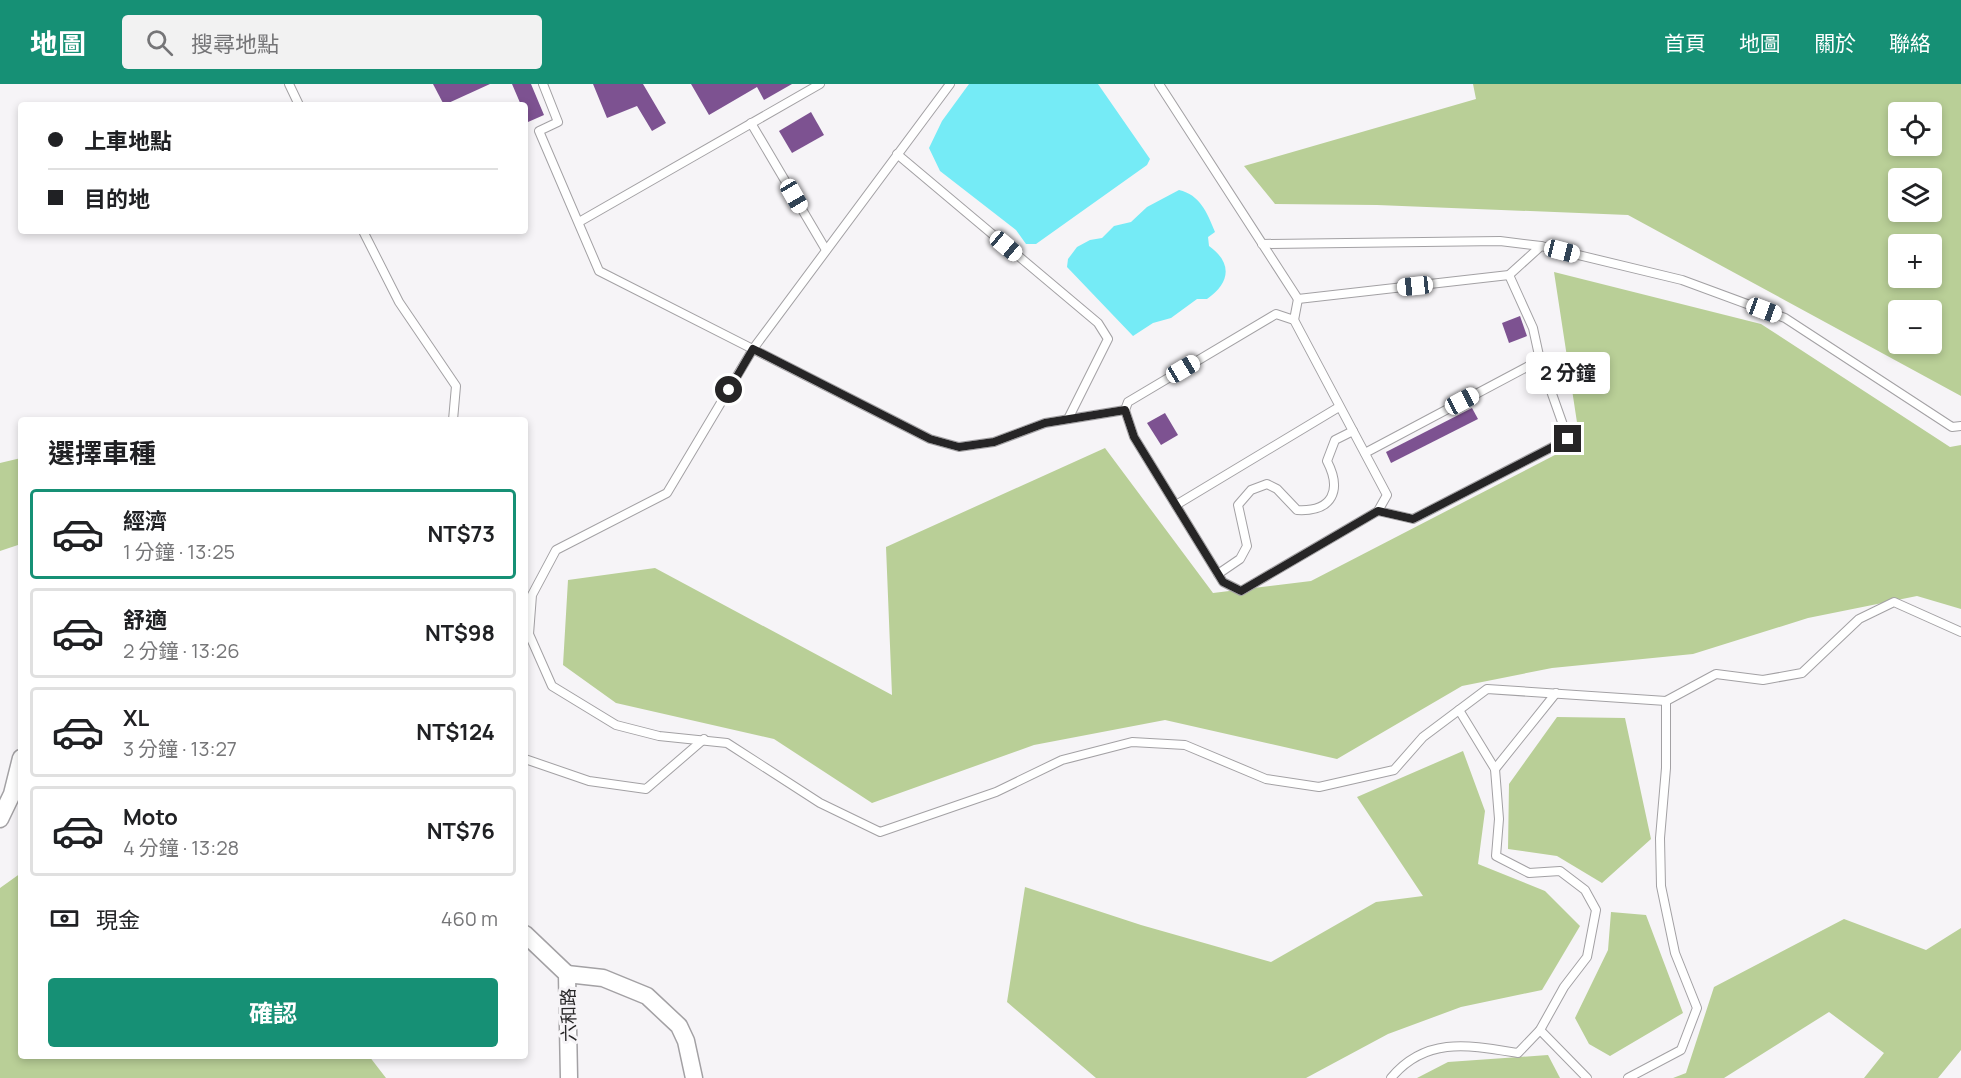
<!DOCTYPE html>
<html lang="zh-TW">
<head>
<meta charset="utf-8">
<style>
	body { margin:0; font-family:Manrope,"Noto Sans TC",sans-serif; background:#f2f2f2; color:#202124; height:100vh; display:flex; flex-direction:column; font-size:22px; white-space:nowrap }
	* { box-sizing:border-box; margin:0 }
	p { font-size:20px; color:#757577 }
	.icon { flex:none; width:33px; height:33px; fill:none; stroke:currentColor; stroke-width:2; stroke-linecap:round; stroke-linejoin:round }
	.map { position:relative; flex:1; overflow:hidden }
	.drawer { position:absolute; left:18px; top:333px; width:510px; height:642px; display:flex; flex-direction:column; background:#fff; border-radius:6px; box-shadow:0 3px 9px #0003 }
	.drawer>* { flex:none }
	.hud { position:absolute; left:18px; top:18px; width:510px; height:132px; border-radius:6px; box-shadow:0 3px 9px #0003; display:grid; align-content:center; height:132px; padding:0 30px; background:#fff }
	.fabs { position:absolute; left:1888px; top:18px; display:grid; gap:12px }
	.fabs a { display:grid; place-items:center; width:54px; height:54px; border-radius:6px; background:#fff; box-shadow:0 3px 9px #0003; font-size:30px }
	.end { position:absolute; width:27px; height:27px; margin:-14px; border:8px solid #262526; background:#fff; box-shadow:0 0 0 3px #fff }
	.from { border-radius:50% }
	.bubble { position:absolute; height:42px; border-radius:6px; background:#fff; box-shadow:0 3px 9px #0003; font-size:20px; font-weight:700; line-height:42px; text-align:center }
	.car { position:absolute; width:18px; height:36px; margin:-18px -9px; border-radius:8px; box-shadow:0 0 4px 2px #0007; background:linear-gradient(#fff 24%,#345 0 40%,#fff 0 76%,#345 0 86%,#fff 0) }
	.hud b { display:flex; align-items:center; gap:21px; height:57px; font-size:22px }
	.hud b+b { border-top:2px solid #e0e0e0 }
	.hud i { width:15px; height:15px; background:#202124 }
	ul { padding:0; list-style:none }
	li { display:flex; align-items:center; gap:18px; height:90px; margin:0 12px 9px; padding:0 18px; border:3px solid #e0e0e0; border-radius:6px }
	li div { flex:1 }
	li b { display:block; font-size:22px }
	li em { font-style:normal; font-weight:700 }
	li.on { border-color:#169075 }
	li>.icon { width:54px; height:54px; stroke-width:1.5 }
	h2 { padding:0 30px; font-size:27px; line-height:72px }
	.pay { display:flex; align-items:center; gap:15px; height:66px; padding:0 30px; font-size:22px }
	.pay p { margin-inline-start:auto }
	.cta { display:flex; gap:12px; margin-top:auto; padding:12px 30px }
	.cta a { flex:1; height:69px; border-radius:6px; background:#169075; color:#fff; font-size:24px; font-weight:700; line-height:69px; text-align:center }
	header { display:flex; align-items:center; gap:36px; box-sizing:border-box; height:84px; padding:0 30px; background:#169075; color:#fff }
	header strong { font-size:28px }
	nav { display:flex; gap:33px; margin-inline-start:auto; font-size:21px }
	.search { width:420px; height:54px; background:#f2f2f2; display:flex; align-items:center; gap:15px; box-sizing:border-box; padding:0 21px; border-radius:6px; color:#757577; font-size:22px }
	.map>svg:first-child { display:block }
	.green { fill:#b9cf97; fill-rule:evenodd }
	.water { fill:#75ebf6 }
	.building { fill:#7d5291 }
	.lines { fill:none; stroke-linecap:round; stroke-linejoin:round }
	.service-casing { stroke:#a3a1a4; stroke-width:10 }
	.minor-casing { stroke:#a3a1a4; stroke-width:19 }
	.service { stroke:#fff; stroke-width:8 }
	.minor { stroke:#fff; stroke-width:16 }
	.route { stroke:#262526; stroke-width:8 }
	.labels { text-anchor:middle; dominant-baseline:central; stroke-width:6; stroke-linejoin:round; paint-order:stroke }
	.street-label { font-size:18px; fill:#262526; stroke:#f6f4f7 }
</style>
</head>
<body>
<header>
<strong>地圖</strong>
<div class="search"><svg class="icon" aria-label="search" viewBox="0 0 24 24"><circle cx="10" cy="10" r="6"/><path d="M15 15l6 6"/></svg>搜尋地點</div>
<nav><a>首頁</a><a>地圖</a><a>關於</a><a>聯絡</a></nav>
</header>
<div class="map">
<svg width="1961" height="994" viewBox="0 0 1961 994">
	<rect width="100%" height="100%" fill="#f6f4f7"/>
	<!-- green -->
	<g class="green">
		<path d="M1473 0H1961V312L1628 131 1377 121 1275 120 1244 82 1476 15ZM1932 28V62H1899V28ZM1932 94V128H1899V94ZM1932 160V194H1899V160ZM1932 226V260H1899V226Z"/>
		<polygon points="1554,188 1761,240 1950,363 1961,361 1961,525 1917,512 1808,534 1693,570 1552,584 1462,602 1337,675 1165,636 1034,661 872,719 774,655 616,619 563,581 568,496 655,484 892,611 886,463 1105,364 1213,509 1311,497 1580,358"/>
		<polygon points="21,374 21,460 0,467 0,379"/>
		<polygon points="1557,633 1625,634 1651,755 1602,799 1557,772 1508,765 1509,700"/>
		<polygon points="1463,667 1485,727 1478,780 1545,807 1580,842 1542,906 1461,923 1388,950 1306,994 1096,994 1007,918 1025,803 1141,841 1271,878 1376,818 1423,812 1357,713"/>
		<polygon points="21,789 21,972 369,972 386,994 0,994 0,804"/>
		<polygon points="1611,828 1646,831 1683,929 1610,972 1589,960 1575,934 1608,866"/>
		<polygon points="1844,835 1926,866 1961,844 1961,966 1938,994 1864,994 1884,969 1829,928 1724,994 1673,994 1686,989 1714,903"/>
		<polygon points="1548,971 1560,994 1417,994 1448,978"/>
	</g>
	<!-- water -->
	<g class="water">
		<polygon points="969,0 1098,0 1150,75 1147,81 1036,160 1026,160 1016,146 940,87 929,64 942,37"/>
		<path d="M1179 106C1200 111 1207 128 1215 148L1208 153 1209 162C1233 179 1230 199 1207 215H1197L1171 234 1153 239 1133 252 1067 183 1068 175 1077 163 1090 156 1102 154 1114 142 1131 138 1147 123Z"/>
	</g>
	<!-- building -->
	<g class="building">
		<polygon points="433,0 490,0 444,21"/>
		<polygon points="512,0 531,0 544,31 528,38 525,21 521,21"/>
		<polygon points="593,0 643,0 666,39 652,47 637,22 607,34"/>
		<polygon points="691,0 792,0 764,16 757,3 709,31"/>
		<polygon points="811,28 824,51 792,69 779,47"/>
		<polygon points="1520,232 1527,252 1509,259 1502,239"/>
		<polygon points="1472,324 1478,335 1391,379 1386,368"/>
		<polygon points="1165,329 1178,351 1161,361 1147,339"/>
	</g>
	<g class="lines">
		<defs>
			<g id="service">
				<polyline points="289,0 299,21"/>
				<polyline points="543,0 558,38 539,47 599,187 930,355 959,363 994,358 1045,339 1125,326 1134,353 1223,498 1241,507 1378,427 1387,411 1294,236 1276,230 1128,318 1125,326"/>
				<polyline points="950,0 753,265 667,409 556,466 532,511 529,550 552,602 616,641 659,652 727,659 820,719 880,748 996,708 1062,676 1132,658 1185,661 1266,695 1319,703 1394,686 1423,653 1487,605 1666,617 1716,590 1763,596 1802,589 1859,535 1894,518 1961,548"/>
				<polyline points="1159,0 1298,215 1509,191 1541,162 1682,196 1785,234 1952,343 1961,342"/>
				<polyline points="751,39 826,166"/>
				<polyline points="897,70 1098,239 1108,255 1068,335"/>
				<polyline points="579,138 820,0"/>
				<polyline points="363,147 399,218 456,302 453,336"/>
				<polyline points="1262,160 1500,157 1541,162"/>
				<polyline points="1294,236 1298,215"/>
				<polyline points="1365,369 1540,276"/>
				<polyline points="1176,421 1339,323"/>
				<polyline points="1378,427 1413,435 1568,355 1540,276 1533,244 1509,191"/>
				<path d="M1218 490 1240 475 1247 462 1238 421 1251 406 1267 400 1277 405 1297 426C1333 428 1342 406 1327 377L1335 356 1353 347"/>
				<polyline points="525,675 589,697 646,705 704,655"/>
				<polyline points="1495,685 1556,609"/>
				<polyline points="1540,946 1587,994"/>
				<path d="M1391 994C1426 952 1469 961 1518 969L1540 946 1564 903 1587 873 1596 826 1585 806 1560 787 1529 789 1496 772 1499 735 1495 685 1459 626"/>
				<polyline points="1628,994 1681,966 1697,924 1675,869 1661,802 1660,754 1666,684 1666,617"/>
			</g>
			<g id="minor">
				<polyline points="0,735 12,710 21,674"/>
				<polyline points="525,850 567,890 569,994"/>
				<polyline points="567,890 603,894 647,912 679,942 686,957 694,994"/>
			</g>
		</defs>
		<!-- service casing -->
		<use href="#service" class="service-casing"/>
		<!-- minor casing -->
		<use href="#minor" class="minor-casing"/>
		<!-- service -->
		<use href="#service" class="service"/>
		<!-- minor -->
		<use href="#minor" class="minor"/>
	</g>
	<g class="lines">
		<!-- route -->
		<polyline class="route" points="729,306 753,265 930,355 959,363 994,358 1045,339 1125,326 1134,353 1223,498 1241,507 1378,427 1413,435 1568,355"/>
	</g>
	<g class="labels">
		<!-- street labels -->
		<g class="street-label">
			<text transform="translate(568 931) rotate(-91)">六和路</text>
		</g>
	</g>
</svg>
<div class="fabs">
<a><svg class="icon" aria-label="locate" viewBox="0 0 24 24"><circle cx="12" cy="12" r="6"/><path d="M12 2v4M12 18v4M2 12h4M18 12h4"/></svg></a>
<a><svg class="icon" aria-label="layers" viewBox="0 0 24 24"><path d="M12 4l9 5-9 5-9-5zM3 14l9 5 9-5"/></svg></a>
<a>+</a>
<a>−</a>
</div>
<i class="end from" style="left:729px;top:306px"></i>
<i class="end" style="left:1568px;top:355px"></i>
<div class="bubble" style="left:1526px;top:268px;width:84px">2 分鐘</div>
<i class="car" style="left:794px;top:112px;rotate:150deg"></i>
<i class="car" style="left:1006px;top:162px;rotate:130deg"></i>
<i class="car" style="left:1562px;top:167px;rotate:104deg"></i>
<i class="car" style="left:1415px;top:202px;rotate:264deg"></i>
<i class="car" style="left:1764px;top:226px;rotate:110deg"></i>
<i class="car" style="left:1183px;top:285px;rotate:59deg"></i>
<i class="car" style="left:1462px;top:317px;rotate:62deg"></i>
<div class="hud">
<b><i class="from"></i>上車地點</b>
<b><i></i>目的地</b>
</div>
<section class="drawer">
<h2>選擇車種</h2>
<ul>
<li class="on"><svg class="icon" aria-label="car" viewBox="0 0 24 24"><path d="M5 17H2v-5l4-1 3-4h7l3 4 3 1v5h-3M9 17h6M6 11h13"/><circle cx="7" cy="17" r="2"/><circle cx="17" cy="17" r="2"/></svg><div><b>經濟</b><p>1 分鐘 · 13:25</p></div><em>NT$73</em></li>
<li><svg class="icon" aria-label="car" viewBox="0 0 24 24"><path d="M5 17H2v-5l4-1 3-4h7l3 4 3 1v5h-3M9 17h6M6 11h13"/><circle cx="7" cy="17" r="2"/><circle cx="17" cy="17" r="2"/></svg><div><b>舒適</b><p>2 分鐘 · 13:26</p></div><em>NT$98</em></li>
<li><svg class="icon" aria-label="car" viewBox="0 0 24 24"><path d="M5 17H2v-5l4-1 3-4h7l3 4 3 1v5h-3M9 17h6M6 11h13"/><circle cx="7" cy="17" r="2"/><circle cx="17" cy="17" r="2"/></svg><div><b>XL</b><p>3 分鐘 · 13:27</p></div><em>NT$124</em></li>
<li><svg class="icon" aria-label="car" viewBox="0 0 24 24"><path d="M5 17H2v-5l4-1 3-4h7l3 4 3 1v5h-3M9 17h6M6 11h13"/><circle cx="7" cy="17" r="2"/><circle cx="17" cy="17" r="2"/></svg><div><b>Moto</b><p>4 分鐘 · 13:28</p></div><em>NT$76</em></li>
</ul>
<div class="pay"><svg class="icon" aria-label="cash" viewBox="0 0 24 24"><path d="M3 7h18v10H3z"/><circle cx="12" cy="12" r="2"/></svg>現金<p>460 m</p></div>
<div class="cta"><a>確認</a></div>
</section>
</div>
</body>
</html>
